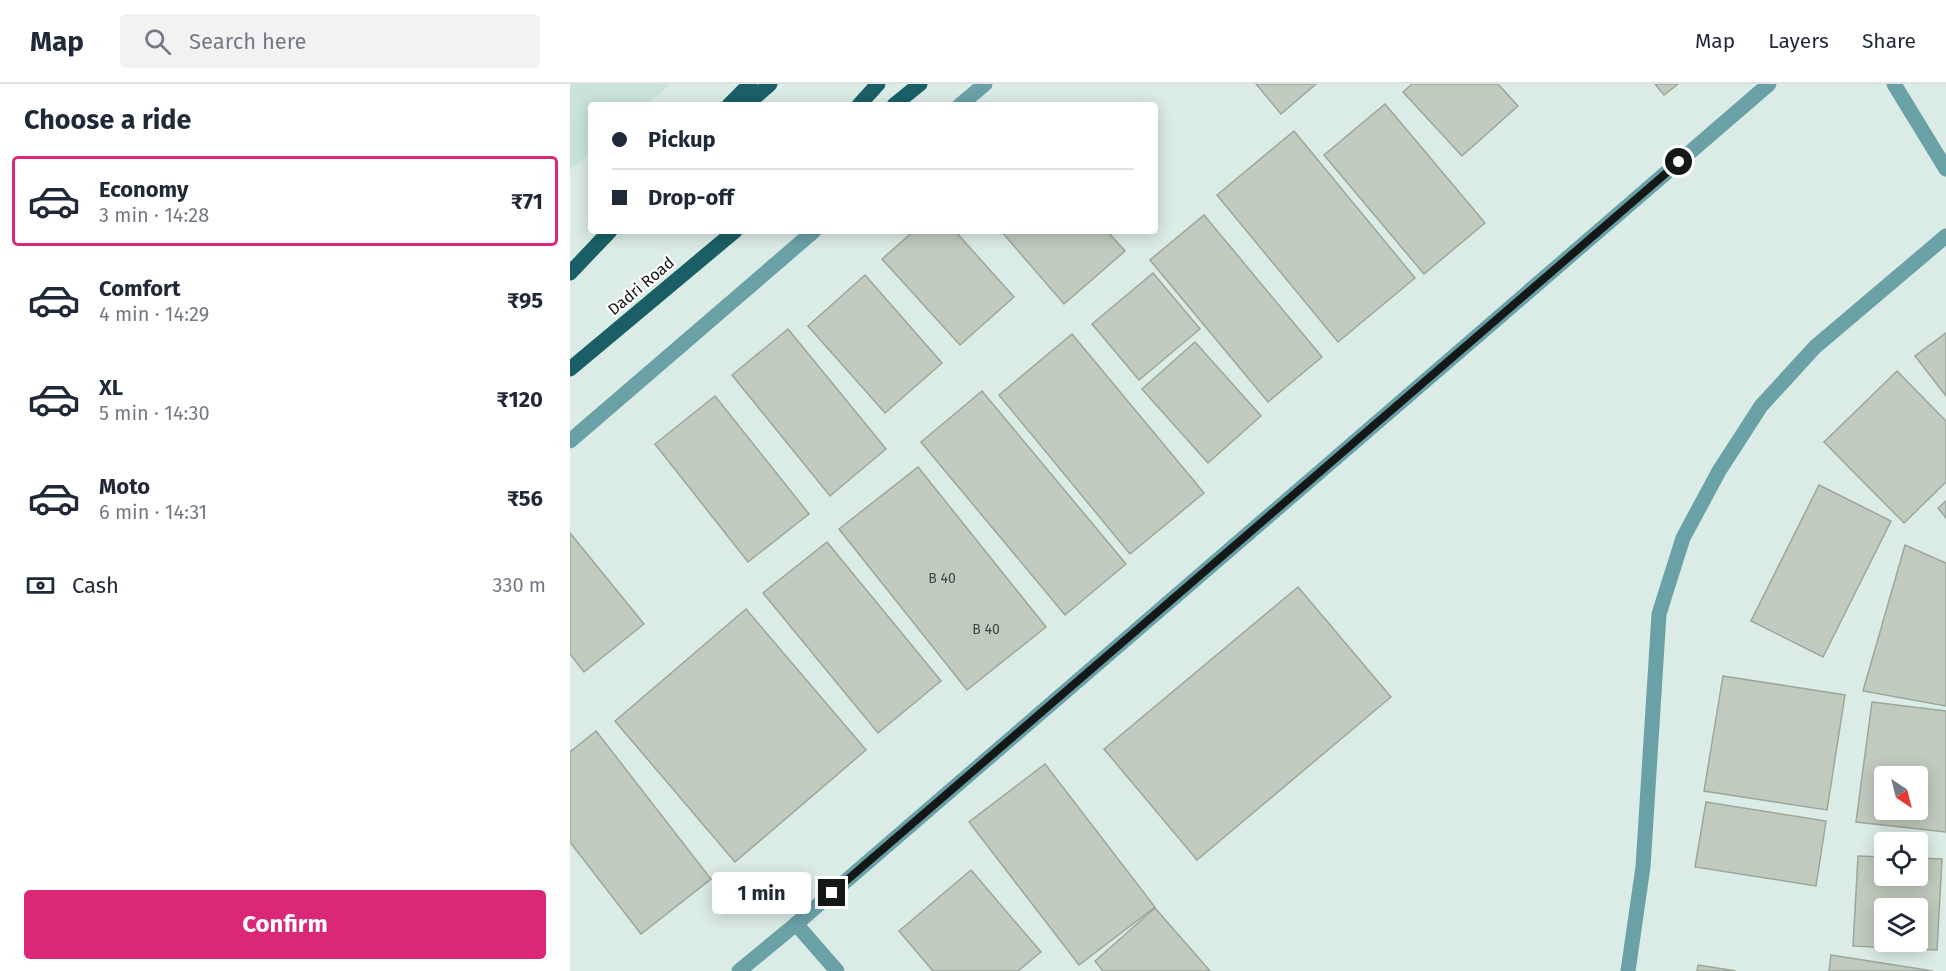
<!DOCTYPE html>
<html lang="en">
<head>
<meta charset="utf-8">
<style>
	body { margin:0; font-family:"Fira Sans",sans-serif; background:#f2f2f3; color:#1f2937; height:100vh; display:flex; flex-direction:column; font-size:22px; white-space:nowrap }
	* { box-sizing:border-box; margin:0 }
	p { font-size:20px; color:#747a83 }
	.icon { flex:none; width:33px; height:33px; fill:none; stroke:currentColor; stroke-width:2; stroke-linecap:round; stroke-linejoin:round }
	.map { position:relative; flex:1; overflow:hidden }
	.sheet { display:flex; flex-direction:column; background:#fff; width:570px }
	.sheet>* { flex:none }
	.guide { position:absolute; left:18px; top:18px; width:570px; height:132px; border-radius:6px; box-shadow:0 3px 15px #0003; display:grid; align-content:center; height:132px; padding:0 24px; background:#fff }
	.needle { width:39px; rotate:145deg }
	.fabs { position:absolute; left:1304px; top:682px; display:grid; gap:12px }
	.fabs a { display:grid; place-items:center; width:54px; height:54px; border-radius:6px; background:#fff; box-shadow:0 3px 15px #0003; font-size:30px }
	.end { position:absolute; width:27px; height:27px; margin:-14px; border:8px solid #141917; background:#fff; box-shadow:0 0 0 3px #fff }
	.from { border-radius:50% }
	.bubble { position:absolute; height:42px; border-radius:6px; background:#fff; box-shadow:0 3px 15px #0003; font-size:20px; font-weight:700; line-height:42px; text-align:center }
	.guide b { display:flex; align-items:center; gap:21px; height:57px; font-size:22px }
	.guide b+b { border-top:2px solid #e0e1e3 }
	.guide i { width:15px; height:15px; background:#1f2937 }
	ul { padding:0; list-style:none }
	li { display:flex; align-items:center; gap:18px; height:90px; margin:0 12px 9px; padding:0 12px; border:3px solid transparent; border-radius:6px }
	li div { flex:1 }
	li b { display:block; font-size:22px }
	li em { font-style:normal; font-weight:700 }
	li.on { border-color:#db2777 }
	li>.icon { width:54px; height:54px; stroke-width:1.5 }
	h2 { padding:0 24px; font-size:27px; line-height:72px }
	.pay { display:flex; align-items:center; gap:15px; height:66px; padding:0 24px; font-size:22px }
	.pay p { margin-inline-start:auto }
	.button { display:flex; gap:12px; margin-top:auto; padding:12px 24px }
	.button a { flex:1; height:69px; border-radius:6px; background:#db2777; color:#fff; font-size:24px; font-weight:700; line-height:69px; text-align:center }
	header { display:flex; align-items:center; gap:36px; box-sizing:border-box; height:84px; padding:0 30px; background:#fff; border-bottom:2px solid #e0e1e3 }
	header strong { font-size:28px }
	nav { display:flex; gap:33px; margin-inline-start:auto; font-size:21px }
	.search { width:420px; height:54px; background:#f2f2f3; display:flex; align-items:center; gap:15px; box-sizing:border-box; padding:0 21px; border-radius:6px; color:#747a83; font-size:22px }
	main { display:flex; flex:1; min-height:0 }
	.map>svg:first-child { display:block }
	.built { fill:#cae3da }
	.building { fill:#c1cabe; stroke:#9da69a; stroke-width:1.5; fill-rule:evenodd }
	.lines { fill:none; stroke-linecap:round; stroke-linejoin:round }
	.minor { stroke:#6aa1a7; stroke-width:15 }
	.major { stroke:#1b5f66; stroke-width:15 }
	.route { stroke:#141917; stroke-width:8 }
	.labels { text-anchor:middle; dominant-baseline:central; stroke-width:4.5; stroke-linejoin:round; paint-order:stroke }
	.number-label { font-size:14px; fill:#3f4541 }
	.street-label { font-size:16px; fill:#141917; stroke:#fff }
</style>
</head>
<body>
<header>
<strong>Map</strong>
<div class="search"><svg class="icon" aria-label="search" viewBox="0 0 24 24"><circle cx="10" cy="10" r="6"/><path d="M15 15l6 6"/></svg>Search here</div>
<nav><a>Map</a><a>Layers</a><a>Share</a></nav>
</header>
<main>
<section class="sheet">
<h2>Choose a ride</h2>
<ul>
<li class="on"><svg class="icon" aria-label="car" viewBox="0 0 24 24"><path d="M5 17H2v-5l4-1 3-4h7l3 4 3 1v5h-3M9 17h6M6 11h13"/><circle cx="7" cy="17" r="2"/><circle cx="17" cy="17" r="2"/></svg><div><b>Economy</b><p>3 min · 14:28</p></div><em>₹71</em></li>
<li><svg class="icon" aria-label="car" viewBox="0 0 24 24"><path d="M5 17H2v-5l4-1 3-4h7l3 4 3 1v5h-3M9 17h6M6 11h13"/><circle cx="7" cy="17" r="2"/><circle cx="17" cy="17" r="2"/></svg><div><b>Comfort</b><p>4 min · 14:29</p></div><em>₹95</em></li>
<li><svg class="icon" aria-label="car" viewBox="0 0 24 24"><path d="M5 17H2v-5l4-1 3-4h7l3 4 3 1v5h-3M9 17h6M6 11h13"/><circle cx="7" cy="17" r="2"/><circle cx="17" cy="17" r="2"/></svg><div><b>XL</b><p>5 min · 14:30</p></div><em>₹120</em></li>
<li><svg class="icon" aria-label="car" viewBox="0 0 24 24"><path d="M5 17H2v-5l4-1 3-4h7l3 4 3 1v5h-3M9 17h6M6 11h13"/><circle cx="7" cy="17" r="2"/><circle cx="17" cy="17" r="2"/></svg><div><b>Moto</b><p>6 min · 14:31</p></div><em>₹56</em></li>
</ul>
<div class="pay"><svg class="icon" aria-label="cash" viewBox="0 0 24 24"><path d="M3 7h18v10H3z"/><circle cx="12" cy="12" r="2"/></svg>Cash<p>330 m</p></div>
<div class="button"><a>Confirm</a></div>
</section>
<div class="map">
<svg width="1376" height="887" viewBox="0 0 1376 887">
	<rect width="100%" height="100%" fill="#dbebe5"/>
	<!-- built -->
	<polygon class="built" points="0,0 101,0 76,21 21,21 21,68 0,86"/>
	<!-- building -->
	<g class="building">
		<polygon points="686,0 746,0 711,30"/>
		<polygon points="842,0 928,0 948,22 892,72 833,8"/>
		<polygon points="1085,0 1108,0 1094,11"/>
		<polygon points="815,20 915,139 854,190 754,71"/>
		<polygon points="724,47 845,194 768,258 647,111"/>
		<polygon points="634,131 752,273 698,318 580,176"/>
		<polygon points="344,147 385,147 444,213 390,261 312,175"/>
		<polygon points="431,147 537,147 555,167 494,220"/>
		<polygon points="583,189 630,245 569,296 522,240"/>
		<polygon points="295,191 372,279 315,329 238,242"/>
		<polygon points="218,245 316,365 260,412 162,291"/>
		<polygon points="1376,249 1376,312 1345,272"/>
		<polygon points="502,250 634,409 560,470 429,311"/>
		<polygon points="625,258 691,332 638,379 572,305"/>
		<polygon points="1327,287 1376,337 1376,398 1334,439 1254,358"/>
		<polygon points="412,307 556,480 495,531 351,358"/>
		<polygon points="145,312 239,430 178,478 85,360"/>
		<polygon points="348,383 476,543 397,606 269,445"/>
		<polygon points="1249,401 1321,437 1253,573 1181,537"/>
		<polygon points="1376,417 1376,434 1368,424"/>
		<polygon points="0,449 74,540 14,588 0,570"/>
		<polygon points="257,458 371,597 308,649 193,509"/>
		<polygon points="1335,461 1376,479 1376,622 1293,607"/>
		<polygon points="728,503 821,613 627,776 534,665"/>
		<polygon points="176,525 296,666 165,778 45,637"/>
		<polygon points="1153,592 1275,611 1257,726 1134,707"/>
		<path d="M1302 618 1376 627V748L1286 738ZM1314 693H1347V726H1314Z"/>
		<polygon points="26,647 141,795 71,850 0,758 0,668"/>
		<polygon points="475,680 585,823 509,881 399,738"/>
		<polygon points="1136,718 1256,737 1246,802 1125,783"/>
		<path d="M1288 772 1314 773V792H1347V774L1372 775 1367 866 1283 862ZM1314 825H1347V858H1314Z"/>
		<polygon points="401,786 471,868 448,887 363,887 329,847"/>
		<polygon points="585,824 640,887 533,887 525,877"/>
		<polygon points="1261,871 1363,887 1259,887"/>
		<polygon points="1128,881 1166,887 1127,887"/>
	</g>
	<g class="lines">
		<!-- minor -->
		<g class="minor">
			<polyline points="1324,0 1376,85"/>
			<polyline points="390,21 415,0"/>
			<polyline points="0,357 244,147"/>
			<polyline points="226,840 267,887"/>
			<polyline points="169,887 226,840 1199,0"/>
			<polyline points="1058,887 1073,783 1089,530 1113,454 1149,387 1191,322 1245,263 1376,152"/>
		</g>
		<!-- major -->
		<g class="major">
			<polyline points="159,21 180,0"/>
			<polyline points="176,21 200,0"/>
			<polyline points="289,21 308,0"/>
			<polyline points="324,21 350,0"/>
			<polyline points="0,189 40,147"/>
			<polyline points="0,285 165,147"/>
		</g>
	</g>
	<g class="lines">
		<!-- route -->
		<polyline class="route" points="262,809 1109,78"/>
	</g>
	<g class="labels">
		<!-- number labels -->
		<g class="number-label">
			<text x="372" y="494">B 40</text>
			<text x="416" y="545">B 40</text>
		</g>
		<!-- street labels -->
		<g class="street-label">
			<text transform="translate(71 202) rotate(-40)">Dadri Road</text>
		</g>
	</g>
</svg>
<div class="fabs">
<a><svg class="needle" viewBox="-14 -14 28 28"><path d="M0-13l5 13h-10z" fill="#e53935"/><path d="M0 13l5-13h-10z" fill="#747a83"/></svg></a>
<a><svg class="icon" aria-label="locate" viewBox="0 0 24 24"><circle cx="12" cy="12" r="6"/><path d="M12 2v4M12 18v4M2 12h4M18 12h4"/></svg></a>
<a><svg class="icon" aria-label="layers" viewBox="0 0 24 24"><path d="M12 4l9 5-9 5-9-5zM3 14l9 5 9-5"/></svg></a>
</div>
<i class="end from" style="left:1109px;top:78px"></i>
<i class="end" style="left:262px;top:809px"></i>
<div class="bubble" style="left:142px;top:788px;width:99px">1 min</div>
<div class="guide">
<b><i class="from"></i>Pickup</b>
<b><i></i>Drop-off</b>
</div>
</div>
</main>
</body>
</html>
